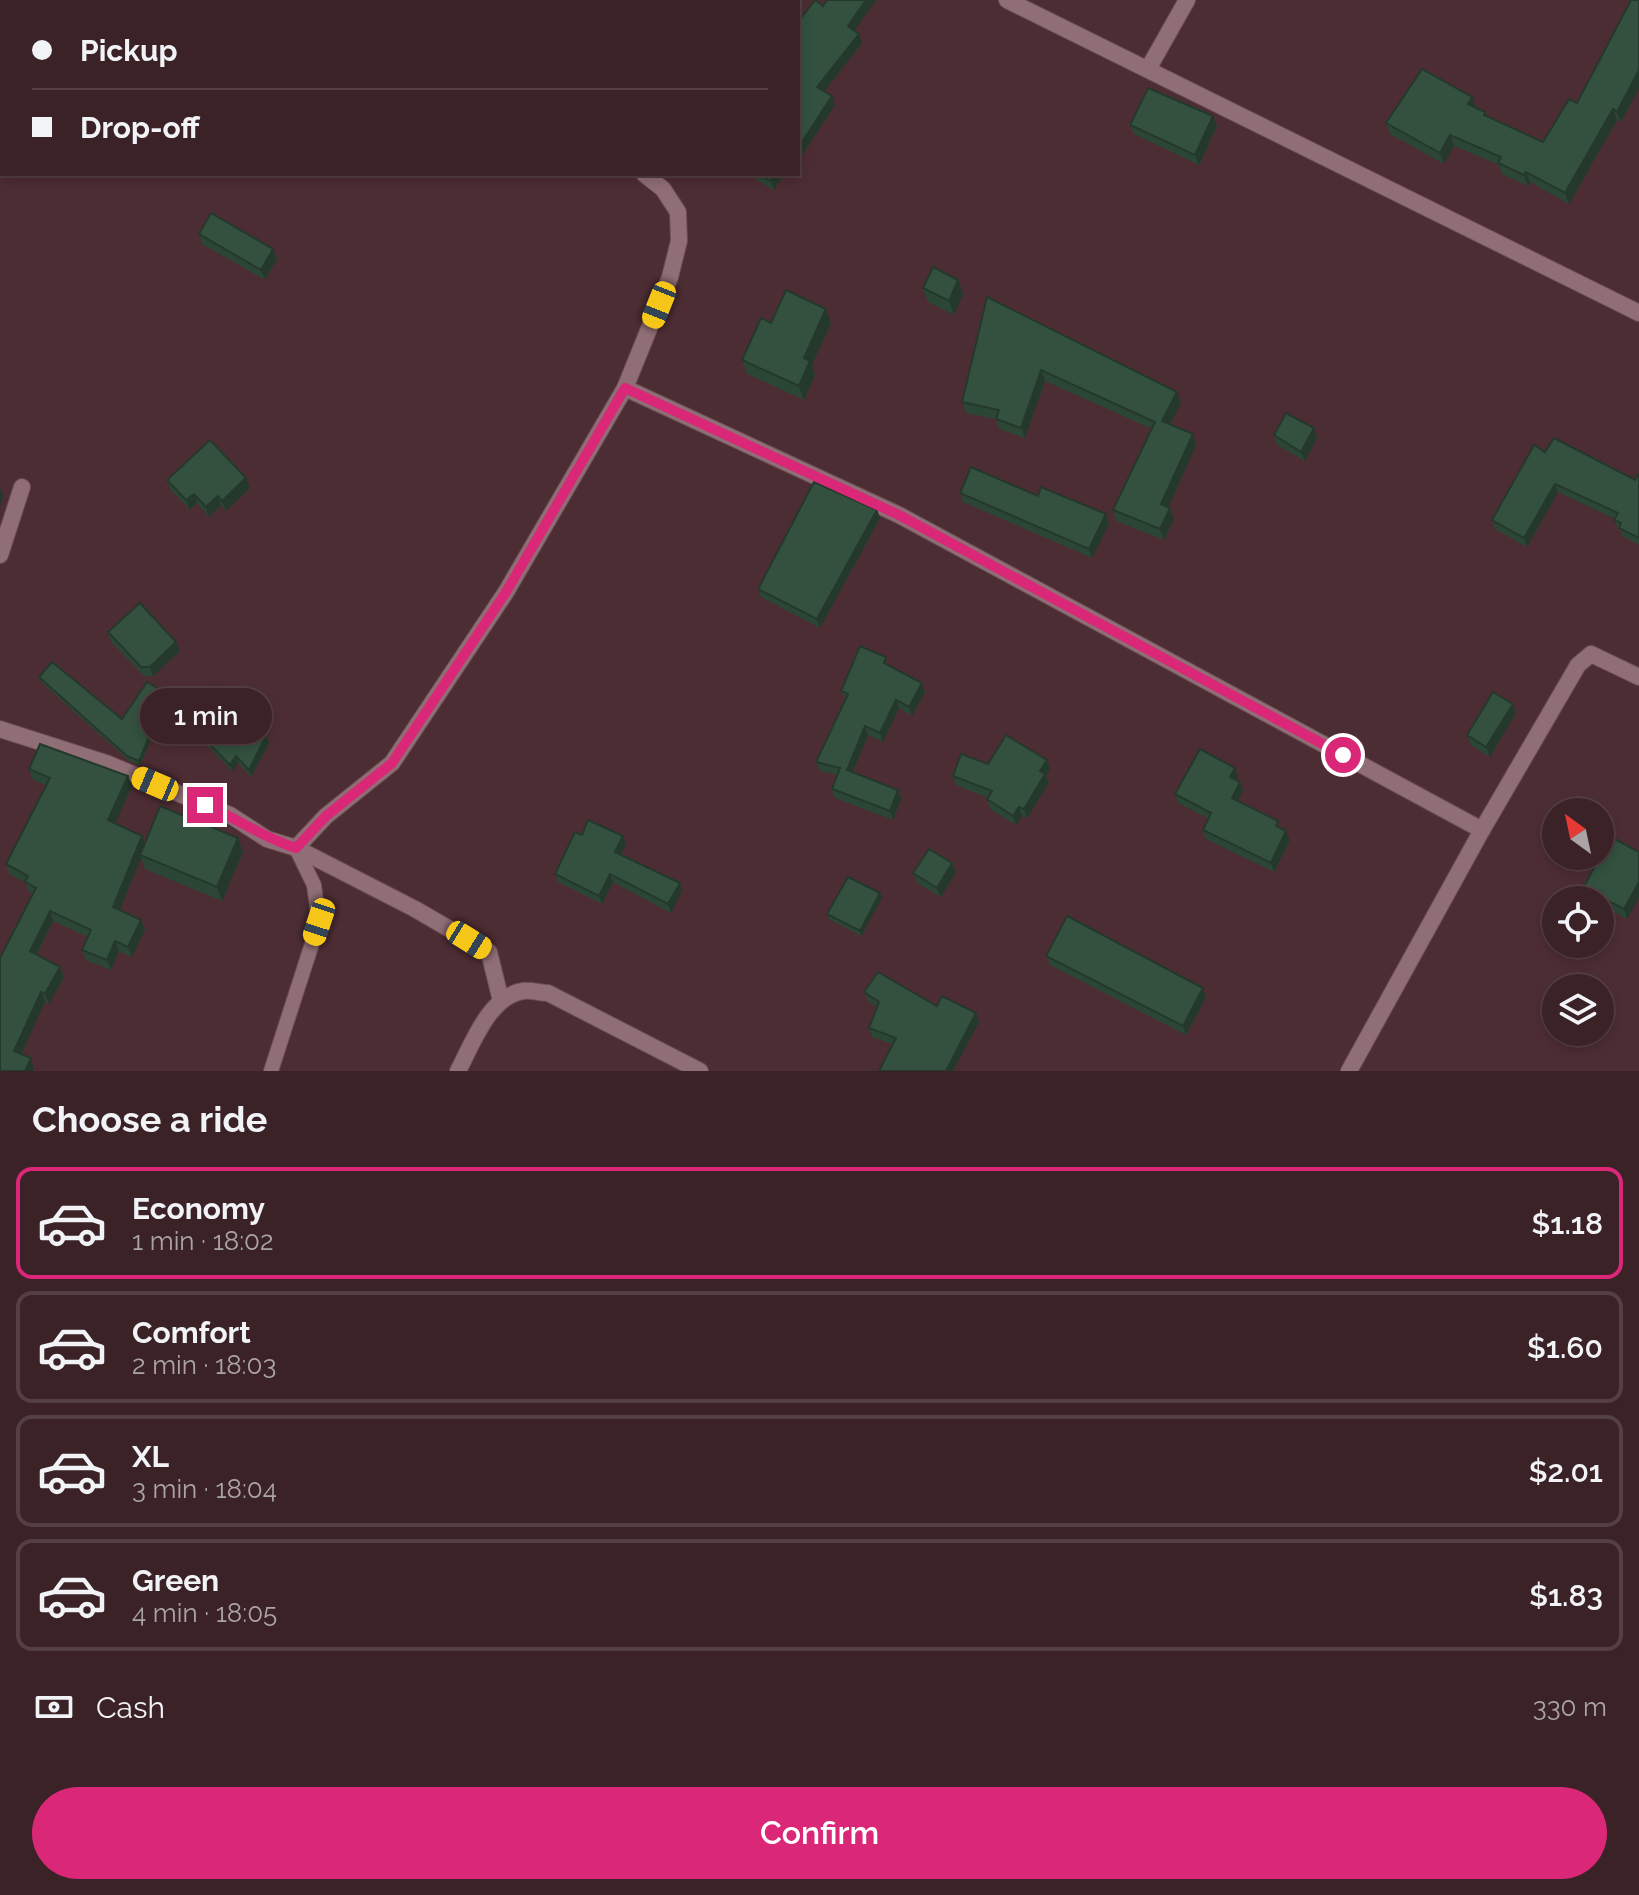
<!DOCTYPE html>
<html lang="en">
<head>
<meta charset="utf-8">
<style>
	body { margin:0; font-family:Raleway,sans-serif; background:#412a2f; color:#f1f3f6; height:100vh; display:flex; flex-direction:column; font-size:30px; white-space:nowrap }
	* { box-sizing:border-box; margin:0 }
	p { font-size:26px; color:#aba4a7 }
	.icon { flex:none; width:44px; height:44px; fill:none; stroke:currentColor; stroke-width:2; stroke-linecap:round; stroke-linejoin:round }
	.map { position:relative; height:1071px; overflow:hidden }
	.details { display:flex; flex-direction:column; background:#3a2227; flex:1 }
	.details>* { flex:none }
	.guide { position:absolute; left:0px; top:0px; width:800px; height:176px; box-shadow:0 4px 12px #0003,0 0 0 2px #543f44; display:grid; align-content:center; height:176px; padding:0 32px; background:#3a2227 }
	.needle { width:52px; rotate:327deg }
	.controls { position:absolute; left:1542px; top:798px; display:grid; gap:16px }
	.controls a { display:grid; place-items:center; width:72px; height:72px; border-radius:50%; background:#3a2227; box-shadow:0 4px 12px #0003,0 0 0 2px #543f44; font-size:40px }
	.end { position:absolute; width:36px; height:36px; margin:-18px; border:10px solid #db2777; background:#fff; box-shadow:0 0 0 4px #fff }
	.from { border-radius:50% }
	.bubble { position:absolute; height:56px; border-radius:28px; background:#3a2227; box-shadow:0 4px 12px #0003,0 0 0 2px #543f44; font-size:26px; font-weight:600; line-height:56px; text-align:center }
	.car { position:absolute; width:24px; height:48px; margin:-24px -12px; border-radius:10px; box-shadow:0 0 6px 2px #0007; background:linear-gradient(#f5c518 24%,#345 0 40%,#f5c518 0 76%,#345 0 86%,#f5c518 0) }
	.guide b { display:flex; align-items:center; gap:28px; height:76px; font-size:30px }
	.guide b+b { border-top:2px solid #543f44 }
	.guide i { width:20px; height:20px; background:#f1f3f6 }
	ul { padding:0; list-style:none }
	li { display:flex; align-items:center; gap:24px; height:112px; margin:0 16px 12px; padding:0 16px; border:4px solid #543f44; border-radius:16px }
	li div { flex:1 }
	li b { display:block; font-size:30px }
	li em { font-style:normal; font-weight:600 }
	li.on { border-color:#db2777 }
	li>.icon { width:72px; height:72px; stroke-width:1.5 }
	h2 { padding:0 32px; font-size:36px; line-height:96px }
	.pay { display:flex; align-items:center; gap:20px; height:88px; padding:0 32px; font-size:30px }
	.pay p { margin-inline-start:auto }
	.button { display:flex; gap:16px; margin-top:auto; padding:16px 32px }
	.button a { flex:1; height:92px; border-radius:48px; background:#db2777; color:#fff; font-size:32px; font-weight:600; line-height:92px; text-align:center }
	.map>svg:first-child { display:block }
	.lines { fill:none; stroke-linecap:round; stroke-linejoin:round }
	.lane-casing { stroke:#6a4c53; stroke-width:16 }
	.street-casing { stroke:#6a4c53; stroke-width:18 }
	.lane { stroke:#906e75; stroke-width:14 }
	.street { stroke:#906e75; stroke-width:16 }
	.wall { fill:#2c4635 }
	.shaded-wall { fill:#24392b }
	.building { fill:#33513e; stroke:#24392b; stroke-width:2 }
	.route { stroke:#db2777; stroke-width:10 }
</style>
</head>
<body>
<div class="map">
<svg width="1639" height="1071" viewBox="0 0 1639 1071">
	<rect width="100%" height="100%" fill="#4d2d34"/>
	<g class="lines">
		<defs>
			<polyline id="lane" points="271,1071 319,922 314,885 296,848"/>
			<g id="street">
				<polyline points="1007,0 1639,313"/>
				<polyline points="1148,69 1187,0"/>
				<polyline points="625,388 899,515 1482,830 1578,665 1591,654 1639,677"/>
				<polyline points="0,555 22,487"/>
				<polyline points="0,729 106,763 230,815 267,839 296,848 326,816 392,763 506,592 625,388 670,277 679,241 678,212 663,189 644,174"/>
				<polyline points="296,848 415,909 489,952 501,1001"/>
				<path d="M458 1071C472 1045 489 996 523 991 531 990 541 993 548 993L700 1071"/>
				<polyline points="1349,1071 1482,830"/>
			</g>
		</defs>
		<!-- lane casing -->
		<use href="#lane" class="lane-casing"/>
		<!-- street casing -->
		<use href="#street" class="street-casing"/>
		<!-- lane -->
		<use href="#lane" class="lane"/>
		<!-- street -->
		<use href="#street" class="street"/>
	</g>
	<!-- wall -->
	<g class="wall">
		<polygon points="1639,0 1639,88 1621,122 1617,120 1569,204 1530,182 1528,186 1502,174 1499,165 1454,146 1444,164 1390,134 1386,123 1472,97 1476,108 1485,112 1487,117 1543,142 1577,103"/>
		<polygon points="1213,116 1217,126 1199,165 1134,134 1130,125"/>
		<polygon points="747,174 784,174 774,190"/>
		<polygon points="199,234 273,249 277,259 265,280 202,244"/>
		<polygon points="958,280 963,294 954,315 928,302 923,288"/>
		<polygon points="987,297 1181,403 1170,424 1196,445 1168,508 1170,508 1174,519 1164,540 1116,521 1113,510 1152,429 1045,381 1025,438 999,429 996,419 966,413 962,402"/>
		<polygon points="771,323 831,323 812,365 815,375 804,400 747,374 742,360"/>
		<polygon points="1274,435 1317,438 1305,461 1277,445"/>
		<polygon points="1545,452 1635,480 1639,475 1639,545 1622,536 1620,529 1617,528 1615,519 1558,492 1527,547 1495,529 1492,520"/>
		<polygon points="246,478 250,488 226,511 221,505 209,517 197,503 190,510 171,490 167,480"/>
		<polygon points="960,493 1038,496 1106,514 1109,524 1092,558 963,502"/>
		<polygon points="877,510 880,518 820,628 761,597 758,589"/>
		<polygon points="108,632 180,651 153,676 144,676 111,642"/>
		<polygon points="39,677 122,719 169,699 140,765 129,761 41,682"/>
		<polygon points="922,683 925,692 912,716 899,708 883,742 868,735 853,772 901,799 893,820 835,798 832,789 838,775 820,771 816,762 846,700 841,691"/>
		<polygon points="1513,704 1516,713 1490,757 1471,745 1467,735"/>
		<polygon points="197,731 269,743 251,777 238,763 233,772 200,738"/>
		<polygon points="1047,760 1050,769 1046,776 1049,783 1027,818 1022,816 1016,825 990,809 987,799 988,798 956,785 953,776 988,764"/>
		<polygon points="29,769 128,776 132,786 115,824 142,836 145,843 243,852 222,901 145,869 141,858 120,910 141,920 145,930 132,957 119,951 111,970 86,960 82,950 88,937 53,921 37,955 60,967 64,977 49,1004 45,1002 21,1054 34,1068 33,1071 0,1071 33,894 29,892 26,883 9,874 6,864 46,785 33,780"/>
		<polygon points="1238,776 1236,780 1240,782 1243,791 1238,801 1281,829 1290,840 1274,872 1206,839 1203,830 1209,819 1178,803 1175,794"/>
		<polygon points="582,835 626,844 621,855 682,891 671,913 613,882 602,904 558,882 555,874"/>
		<polygon points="1611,837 1627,919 1600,904 1600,900 1592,900 1586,897 1583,888"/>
		<polygon points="952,863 956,872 941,897 917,883 913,873"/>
		<polygon points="880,893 882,898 861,936 829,919 827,914"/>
		<polygon points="1046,956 1203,988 1206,998 1186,1035 1050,965"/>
		<polygon points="864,992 976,1013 979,1022 892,1044 872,1037 869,1028 877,1007 868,1001"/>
	</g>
	<!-- shaded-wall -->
	<g class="shaded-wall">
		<polygon points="866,0 876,0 851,35 848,26"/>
		<polygon points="859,34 862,43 821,96 817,87"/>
		<polygon points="1639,70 1639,88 1621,122 1617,112"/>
		<polygon points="832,96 835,105 799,160 798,148"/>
		<polygon points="1472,97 1476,108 1468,104"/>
		<polygon points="1613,109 1617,120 1569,204 1565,193"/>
		<polygon points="1213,116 1217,126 1199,165 1195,155"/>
		<polygon points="1450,135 1454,146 1444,164 1440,153"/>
		<polygon points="1526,172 1530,182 1528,186 1524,175"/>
		<polygon points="775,174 784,174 774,190 771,181"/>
		<polygon points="273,249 277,259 265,280 261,270"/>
		<polygon points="958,280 963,294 954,315 949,301"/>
		<polygon points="826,309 831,323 812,365 815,375 804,400 799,386 804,358"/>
		<polygon points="1041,370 1045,381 1025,438 1021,428"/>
		<polygon points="1177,392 1181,403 1166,432 1162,421"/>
		<polygon points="1314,428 1317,438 1305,461 1301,452"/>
		<polygon points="1193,434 1196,445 1165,515 1161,504"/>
		<polygon points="246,478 250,488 226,511 222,501"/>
		<polygon points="1555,484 1558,492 1527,547 1524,538"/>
		<polygon points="0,488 3,497 0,507"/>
		<polygon points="194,494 197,503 190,510 186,500"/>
		<polygon points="218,496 221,505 209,517 206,507"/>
		<polygon points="1170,508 1174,519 1164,540 1160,529"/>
		<polygon points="877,510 880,518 820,628 817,619"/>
		<polygon points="1106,514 1109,524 1092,558 1089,549"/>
		<polygon points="176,642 180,651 153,676 150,667"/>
		<polygon points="922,683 925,692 912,716 909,707"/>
		<polygon points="167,694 169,699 140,765 139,761"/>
		<polygon points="896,700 899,708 883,742 880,733"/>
		<polygon points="1513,704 1516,713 1490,757 1486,747"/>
		<polygon points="865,726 868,735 850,779 847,770"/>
		<polygon points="266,736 269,743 251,777 249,770"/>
		<polygon points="236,756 238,763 233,772 230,765"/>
		<polygon points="1047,760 1050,769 1046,776 1049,783 1027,818 1024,809 1040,771"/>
		<polygon points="1235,768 1238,776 1234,785 1230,777"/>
		<polygon points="128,776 132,786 112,831 108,820"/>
		<polygon points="1240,782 1243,791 1235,806 1232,798"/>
		<polygon points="898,790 901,799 893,820 890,811"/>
		<polygon points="1019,807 1022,816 1016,825 1013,816"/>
		<polygon points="1286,831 1290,840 1274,872 1271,863"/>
		<polygon points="142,836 146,846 140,855 141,858 117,917 113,907"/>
		<polygon points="623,836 626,844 618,860 615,852"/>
		<polygon points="238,838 243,852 222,901 217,887"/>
		<polygon points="952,863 956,872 941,897 937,888"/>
		<polygon points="610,874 613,882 602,904 599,896"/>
		<polygon points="1639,882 1639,898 1627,919 1624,909"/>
		<polygon points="680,883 682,891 671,913 668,904"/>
		<polygon points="880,893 882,898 861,936 860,931"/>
		<polygon points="50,911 53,921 33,961 30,951"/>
		<polygon points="141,920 145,930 132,957 128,947"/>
		<polygon points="115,941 119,951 111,970 107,960"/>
		<polygon points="60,967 64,977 49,1004 45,994"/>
		<polygon points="1203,988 1206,998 1186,1035 1183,1026"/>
		<polygon points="41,992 45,1002 18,1061 14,1051"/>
		<polygon points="976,1013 979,1022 953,1071 946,1071"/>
		<polygon points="31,1058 34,1068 33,1071 25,1071"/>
	</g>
	<!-- building -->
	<g class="building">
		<polygon points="815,0 823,6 827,0 866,0 848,26 859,34 817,87 832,96 798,148 798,22"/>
		<polygon points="1631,0 1639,0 1639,70 1617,112 1613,109 1565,193 1526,172 1524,175 1498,163 1501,157 1450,135 1440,153 1386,123 1422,69 1472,97 1468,104 1485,112 1484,115 1543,142 1569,99 1577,103"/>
		<polygon points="1148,88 1213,116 1195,155 1130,125"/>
		<polygon points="758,174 775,174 771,181"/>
		<polygon points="211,213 273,249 261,270 199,234"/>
		<polygon points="933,267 958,280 949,301 923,288"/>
		<polygon points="786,290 826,309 804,358 810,361 799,386 742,360 761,318 771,323"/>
		<polygon points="987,297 1177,392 1162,421 1193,434 1161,504 1170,508 1160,529 1113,510 1155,422 1041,370 1021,428 996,419 999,410 962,402"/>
		<polygon points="1286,413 1314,428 1301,452 1274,435"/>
		<polygon points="1554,438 1635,480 1638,474 1639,475 1639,538 1619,528 1621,523 1614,520 1618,513 1555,484 1524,538 1492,520 1534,445 1545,452"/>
		<polygon points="210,440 246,478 222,501 218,496 206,507 194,494 186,500 167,480"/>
		<polygon points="971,467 1038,496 1041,487 1106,514 1089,549 960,493"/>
		<polygon points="814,482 877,510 817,619 758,589"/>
		<polygon points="140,603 176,642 150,667 141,667 108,632"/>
		<polygon points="860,646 886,657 884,663 922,683 909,707 896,700 880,733 865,726 847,770 898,790 890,811 832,789 840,768 816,762 848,694 841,691"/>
		<polygon points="52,662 122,719 147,682 167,694 139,761 127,756 39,677"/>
		<polygon points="216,686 235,703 266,736 249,770 236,756 230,765 197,731"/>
		<polygon points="1493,692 1513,704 1486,747 1467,735"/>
		<polygon points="1006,735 1047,760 1040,771 1045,774 1024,809 1019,807 1013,816 987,799 992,791 953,776 961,754 988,764"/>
		<polygon points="40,744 128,776 108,820 142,836 113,907 141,920 128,947 115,941 107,960 82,950 91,930 50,911 30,951 60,967 45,994 41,992 14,1051 31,1058 25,1071 0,1071 0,958 36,888 25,882 28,876 6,864 50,778 29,769"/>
		<polygon points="1200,749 1235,768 1230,777 1240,782 1232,798 1278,821 1276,826 1286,831 1271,863 1203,830 1211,813 1175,794"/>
		<polygon points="160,806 238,838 217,887 140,855"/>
		<polygon points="588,820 623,836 615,852 680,883 668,904 610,874 599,896 555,874 575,832 582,835"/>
		<polygon points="1611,837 1639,852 1639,882 1624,909 1583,888"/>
		<polygon points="929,849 952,863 937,888 913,873"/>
		<polygon points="848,877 880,893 860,931 827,914"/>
		<polygon points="1067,916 1203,988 1183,1026 1046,956"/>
		<polygon points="878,972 937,1006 942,996 976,1013 946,1071 879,1071 896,1038 869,1028 879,1002 864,992"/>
	</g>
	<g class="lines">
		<!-- route -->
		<path class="route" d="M205 805C237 818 263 838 296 848L326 816 392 763 506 592 625 388 899 515 1343 755"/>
	</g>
</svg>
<div class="controls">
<a><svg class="needle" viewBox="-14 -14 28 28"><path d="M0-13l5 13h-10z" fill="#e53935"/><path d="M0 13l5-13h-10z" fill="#aba4a7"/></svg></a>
<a><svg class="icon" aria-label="locate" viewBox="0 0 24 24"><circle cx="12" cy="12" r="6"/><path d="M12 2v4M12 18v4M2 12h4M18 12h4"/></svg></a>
<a><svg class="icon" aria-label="layers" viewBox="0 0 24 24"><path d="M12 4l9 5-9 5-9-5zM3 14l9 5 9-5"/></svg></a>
</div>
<i class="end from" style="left:1343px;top:755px"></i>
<i class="end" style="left:205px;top:805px"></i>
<div class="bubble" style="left:140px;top:688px;width:132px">1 min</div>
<i class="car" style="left:659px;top:305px;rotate:202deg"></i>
<i class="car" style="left:155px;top:784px;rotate:293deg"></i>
<i class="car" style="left:319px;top:922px;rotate:198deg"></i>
<i class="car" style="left:469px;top:940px;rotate:122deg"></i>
<div class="guide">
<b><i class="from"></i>Pickup</b>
<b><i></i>Drop-off</b>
</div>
</div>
<section class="details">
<h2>Choose a ride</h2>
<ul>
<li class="on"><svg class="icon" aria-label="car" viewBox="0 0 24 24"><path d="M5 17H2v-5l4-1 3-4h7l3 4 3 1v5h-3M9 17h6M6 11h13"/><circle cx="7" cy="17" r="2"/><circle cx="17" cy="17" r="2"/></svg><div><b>Economy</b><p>1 min · 18:02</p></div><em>$1.18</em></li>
<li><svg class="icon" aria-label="car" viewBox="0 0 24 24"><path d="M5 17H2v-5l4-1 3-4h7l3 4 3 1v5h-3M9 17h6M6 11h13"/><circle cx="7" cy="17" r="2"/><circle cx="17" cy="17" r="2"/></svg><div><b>Comfort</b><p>2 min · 18:03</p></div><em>$1.60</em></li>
<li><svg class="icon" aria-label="car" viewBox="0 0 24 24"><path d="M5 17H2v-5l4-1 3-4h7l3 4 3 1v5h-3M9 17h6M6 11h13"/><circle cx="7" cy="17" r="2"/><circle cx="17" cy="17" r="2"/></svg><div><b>XL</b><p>3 min · 18:04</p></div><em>$2.01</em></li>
<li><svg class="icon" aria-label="car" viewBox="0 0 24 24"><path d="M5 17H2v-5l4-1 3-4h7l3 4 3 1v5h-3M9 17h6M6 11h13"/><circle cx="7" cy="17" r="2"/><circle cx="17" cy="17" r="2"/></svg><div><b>Green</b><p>4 min · 18:05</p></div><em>$1.83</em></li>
</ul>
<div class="pay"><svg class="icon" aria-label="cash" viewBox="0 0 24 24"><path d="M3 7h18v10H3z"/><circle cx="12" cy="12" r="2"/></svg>Cash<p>330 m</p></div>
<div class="button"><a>Confirm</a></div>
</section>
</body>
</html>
